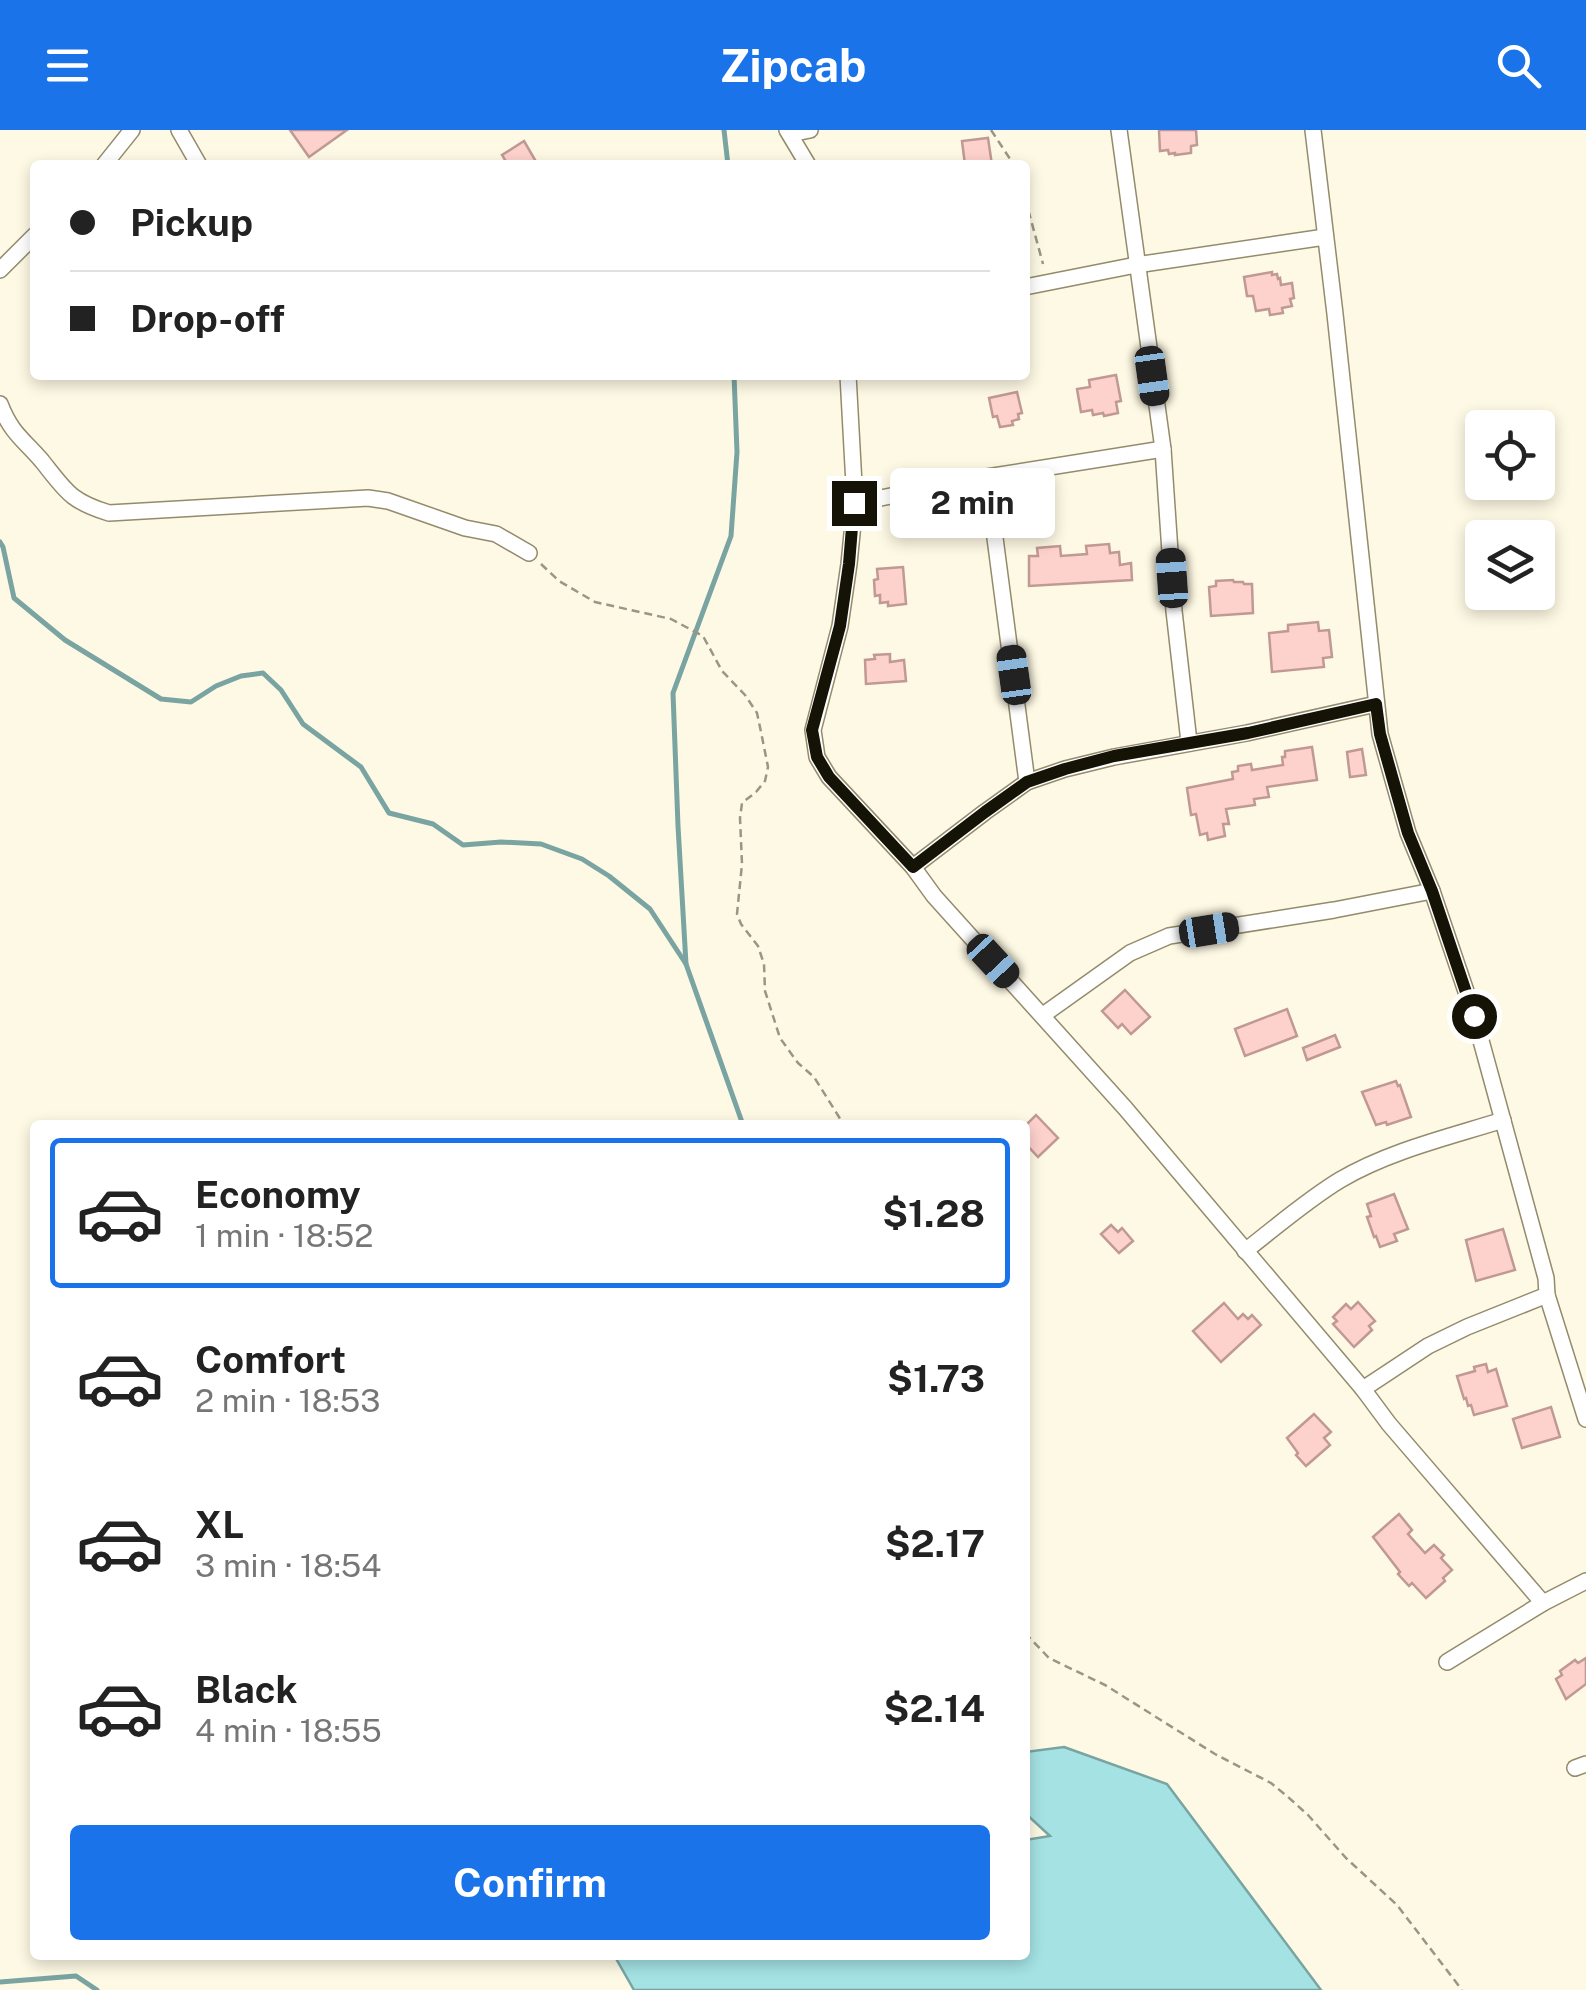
<!DOCTYPE html>
<html lang="en">
<head>
<meta charset="utf-8">
<style>
	body { margin:0; font-family:"Public Sans",sans-serif; background:#f2f2f2; color:#222; height:100vh; display:flex; flex-direction:column; font-size:38px; white-space:nowrap }
	* { box-sizing:border-box; margin:0 }
	p { font-size:32px; color:#767676 }
	.icon { flex:none; width:55px; height:55px; fill:none; stroke:currentColor; stroke-width:2; stroke-linecap:round; stroke-linejoin:round }
	.map { position:relative; flex:1; overflow:hidden }
	.details { position:absolute; left:30px; top:990px; width:1000px; height:840px; display:flex; flex-direction:column; background:#fff; border-radius:10px; box-shadow:0 5px 15px #0003 }
	.details>* { flex:none }
	.top-card { position:absolute; left:30px; top:30px; width:1000px; height:220px; border-radius:10px; box-shadow:0 5px 15px #0003; display:grid; align-content:center; height:220px; padding:0 40px; background:#fff }
	.tools { position:absolute; left:1465px; top:280px; display:grid; gap:20px }
	.tools a { display:grid; place-items:center; width:90px; height:90px; border-radius:10px; background:#fff; box-shadow:0 5px 15px #0003; font-size:50px }
	.end { position:absolute; width:45px; height:45px; margin:-22px; border:12px solid #151206; background:#fff; box-shadow:0 0 0 5px #fff }
	.from { border-radius:50% }
	.bubble { position:absolute; height:70px; border-radius:10px; background:#fff; box-shadow:0 5px 15px #0003; font-size:32px; font-weight:700; line-height:70px; text-align:center }
	.car { position:absolute; width:30px; height:60px; margin:-30px -15px; border-radius:12px; box-shadow:0 0 8px 2px #0007; background:linear-gradient(#222 24%,#8ab4d8 0 40%,#222 0 76%,#8ab4d8 0 86%,#222 0) }
	.top-card b { display:flex; align-items:center; gap:35px; height:95px; font-size:38px }
	.top-card b+b { border-top:2px solid #e0e0e0 }
	.top-card i { width:25px; height:25px; background:#222 }
	ul { padding:18px 0 0; list-style:none }
	li { display:flex; align-items:center; gap:30px; height:150px; margin:0 20px 15px; padding:0 20px; border:5px solid transparent; border-radius:10px }
	li div { flex:1 }
	li b { display:block; font-size:38px }
	li em { font-style:normal; font-weight:700 }
	li.selected { border-color:#1a73e8 }
	li>.icon { width:90px; height:90px; stroke-width:1.5 }
	.action { display:flex; gap:20px; margin-top:auto; padding:20px 40px }
	.action a { flex:1; height:115px; border-radius:10px; background:#1a73e8; color:#fff; font-size:40px; font-weight:700; line-height:115px; text-align:center }
	header { display:flex; justify-content:space-between; align-items:center; height:130px; padding:0 40px; background:#1a73e8; color:#fff; font-size:45px; font-weight:700 }
	.map>svg:first-child { display:block }
	.water { fill:#a4e2e4; stroke:#79a4a1; stroke-width:2.5 }
	.lines { fill:none; stroke-linecap:round; stroke-linejoin:round }
	.stream { stroke:#79a4a1; stroke-width:5 }
	.building { fill:#fdd1cc; stroke:#c09995; stroke-width:2.5 }
	.minor-casing { stroke:#938b6b; stroke-width:18 }
	.path { stroke:#9a9584; stroke-width:2.5; stroke-dasharray:8 5; stroke-linecap:butt }
	.minor { stroke:#fff; stroke-width:15 }
	.route { stroke:#151206; stroke-width:12 }
</style>
</head>
<body>
<header><svg class="icon" aria-label="menu" viewBox="0 0 24 24"><path d="M4 6h16M4 12h16M4 18h16"/></svg>Zipcab<svg class="icon" aria-label="search" viewBox="0 0 24 24"><circle cx="10" cy="10" r="6"/><path d="M15 15l6 6"/></svg></header>
<div class="map">
<svg width="1586" height="1860" viewBox="0 0 1586 1860">
	<rect width="100%" height="100%" fill="#fef9e4"/>
	<!-- water -->
	<polygon class="water" points="1064,1617 1167,1654 1321,1860 634,1860 614,1825 1025,1825 1025,1710 1050,1706 1025,1683 1025,1622"/>
	<g class="lines">
		<!-- stream -->
		<g class="stream">
			<polyline points="724,0 728,35"/>
			<polyline points="734,245 737,322 731,406 673,563 678,696 686,834 743,995"/>
			<polyline points="0,412 3,417 14,468 65,510 161,569 191,572 216,556 241,546 263,543 281,560 303,594 361,637 389,683 433,694 463,715 501,712 541,714 582,729 609,746 650,779 686,834"/>
			<polyline points="0,1852 76,1846 97,1860"/>
		</g>
	</g>
	<!-- building -->
	<g class="building">
		<polygon points="290,0 347,0 309,27"/>
		<polygon points="1159,0 1196,0 1197,15 1191,16 1191,23 1175,25 1175,23 1169,24 1168,20 1160,21"/>
		<polygon points="988,8 992,35 965,35 962,11"/>
		<polygon points="524,11 538,35 508,35 502,25"/>
		<polygon points="1272,142 1272,145 1277,144 1278,149 1280,148 1281,155 1292,153 1294,168 1290,169 1292,176 1282,178 1283,183 1270,185 1269,179 1256,181 1253,166 1247,166 1244,147"/>
		<polygon points="1116,245 1121,271 1116,272 1118,283 1104,286 1103,283 1093,285 1092,280 1081,282 1077,259 1090,257 1089,250"/>
		<polygon points="1017,262 1022,283 1018,284 1019,289 1012,291 1013,295 1000,297 997,286 993,287 989,268"/>
		<polygon points="1109,414 1110,423 1119,422 1120,435 1131,433 1132,450 1029,456 1029,426 1038,426 1037,418 1060,416 1061,426 1087,424 1086,416"/>
		<polygon points="903,437 906,474 888,476 888,472 880,473 880,465 875,466 874,450 878,449 877,439"/>
		<polygon points="1233,450 1234,452 1243,452 1244,454 1252,454 1253,483 1211,486 1209,457 1216,456 1216,451"/>
		<polygon points="1318,492 1319,501 1329,500 1332,527 1323,528 1324,537 1272,542 1269,503 1288,501 1288,495"/>
		<polygon points="890,524 890,532 904,530 906,551 866,554 865,530 875,529 874,525"/>
		<polygon points="1312,617 1317,650 1267,657 1269,667 1254,669 1255,675 1226,679 1229,694 1223,694 1225,706 1208,710 1207,703 1200,705 1196,684 1191,685 1187,658 1233,649 1232,642 1238,641 1238,636 1251,634 1252,640 1283,635 1282,627 1285,627 1285,621"/>
		<polygon points="1362,619 1366,645 1350,647 1347,622"/>
		<polygon points="1125,860 1150,887 1131,904 1122,894 1118,898 1102,881"/>
		<polygon points="1287,879 1297,906 1245,926 1235,899"/>
		<polygon points="1335,905 1340,917 1307,930 1303,918"/>
		<polygon points="1396,951 1398,956 1400,955 1411,987 1387,995 1386,992 1376,995 1362,962"/>
		<polygon points="1036,985 1058,1008 1038,1027 1025,1013 1025,996"/>
		<polygon points="1394,1064 1408,1099 1394,1104 1397,1111 1380,1117 1376,1106 1374,1107 1367,1087 1371,1086 1367,1074"/>
		<polygon points="1111,1095 1118,1102 1122,1098 1133,1111 1119,1123 1101,1104"/>
		<polygon points="1503,1099 1515,1140 1476,1151 1466,1110"/>
		<polygon points="1358,1172 1375,1191 1369,1196 1372,1200 1354,1217 1333,1194 1337,1191 1333,1187 1346,1174 1351,1179"/>
		<polygon points="1224,1173 1238,1189 1243,1184 1248,1189 1252,1185 1261,1195 1221,1232 1193,1201"/>
		<polygon points="1486,1234 1488,1242 1496,1239 1507,1276 1474,1285 1471,1275 1468,1276 1466,1268 1464,1269 1457,1246 1475,1241 1474,1237"/>
		<polygon points="1551,1277 1560,1307 1522,1318 1513,1289"/>
		<polygon points="1314,1284 1331,1302 1324,1308 1330,1315 1306,1336 1296,1325 1298,1323 1287,1308"/>
		<polygon points="1399,1384 1412,1400 1408,1404 1425,1423 1434,1415 1444,1425 1441,1428 1452,1440 1443,1448 1445,1451 1426,1468 1412,1453 1409,1456 1398,1444 1400,1442 1373,1407"/>
		<polygon points="1586,1528 1586,1554 1566,1569 1556,1549 1562,1545 1560,1541 1575,1530 1578,1533"/>
	</g>
	<g class="lines">
		<defs>
			<g id="minor">
				<polyline points="179,0 199,35"/>
				<polyline points="787,0 808,35"/>
				<polyline points="1119,0 1163,319 1174,481 1189,612"/>
				<polyline points="1313,0 1335,184 1380,604 1408,703 1432,761 1474,885 1546,1148 1547,1165 1586,1289"/>
				<polyline points="790,4 810,0"/>
				<polyline points="104,35 132,0"/>
				<polyline points="0,140 35,105"/>
				<polyline points="1025,157 1136,135 1325,107"/>
				<polyline points="848,245 855,373 849,434 840,496 813,600 817,627 829,647 913,737 934,766 1125,978 1363,1259 1389,1294 1543,1473"/>
				<path d="M0 274C11 303 23 309 42 331 66 361 70 371 109 383L368 368 388 371 465 398 496 404 529 423"/>
				<polyline points="987,347 1027,652"/>
				<polyline points="855,373 987,347 1163,319"/>
				<polyline points="913,737 985,682 1027,652 1065,639 1114,627 1247,603 1376,574"/>
				<polyline points="1043,885 1130,823 1169,806 1334,780 1432,761"/>
				<path d="M1245 1121C1276 1097 1307 1070 1340 1050 1389 1021 1449 1007 1503 990"/>
				<polyline points="1363,1259 1428,1216 1467,1197 1547,1165"/>
				<polyline points="1447,1532 1543,1473 1586,1451"/>
				<polyline points="1575,1638 1586,1634"/>
			</g>
		</defs>
		<!-- minor casing -->
		<use href="#minor" class="minor-casing"/>
		<!-- path -->
		<g class="path">
			<polyline points="991,0 1014,35"/>
			<polyline points="1025,68 1043,134"/>
			<polyline points="541,434 559,451 595,472 671,489 703,506 722,541 745,565 757,583 761,602 768,637 765,651 756,662 742,673 740,688 742,734 737,784 741,794 758,816 764,834 765,861 780,908 798,933 814,947 844,995"/>
			<polyline points="1025,1503 1049,1528 1105,1555 1215,1624 1271,1653 1288,1667 1308,1685 1346,1728 1397,1775 1462,1860"/>
		</g>
		<!-- minor -->
		<use href="#minor" class="minor"/>
	</g>
	<g class="lines">
		<!-- route -->
		<polyline class="route" points="854,373 849,434 840,496 812,600 817,627 829,647 913,737 985,682 1027,652 1065,639 1114,626 1248,603 1376,574 1380,604 1408,703 1432,761 1474,886"/>
	</g>
</svg>
<div class="tools">
<a><svg class="icon" aria-label="locate" viewBox="0 0 24 24"><circle cx="12" cy="12" r="6"/><path d="M12 2v4M12 18v4M2 12h4M18 12h4"/></svg></a>
<a><svg class="icon" aria-label="layers" viewBox="0 0 24 24"><path d="M12 4l9 5-9 5-9-5zM3 14l9 5 9-5"/></svg></a>
</div>
<i class="end from" style="left:1474px;top:886px"></i>
<i class="end" style="left:854px;top:373px"></i>
<div class="bubble" style="left:890px;top:338px;width:165px">2 min</div>
<i class="car" style="left:1152px;top:246px;rotate:172deg"></i>
<i class="car" style="left:1172px;top:448px;rotate:356deg"></i>
<i class="car" style="left:1014px;top:545px;rotate:352deg"></i>
<i class="car" style="left:1209px;top:800px;rotate:81deg"></i>
<i class="car" style="left:993px;top:831px;rotate:137deg"></i>
<div class="top-card">
<b><i class="from"></i>Pickup</b>
<b><i></i>Drop-off</b>
</div>
<section class="details">
<ul>
<li class="selected"><svg class="icon" aria-label="car" viewBox="0 0 24 24"><path d="M5 17H2v-5l4-1 3-4h7l3 4 3 1v5h-3M9 17h6M6 11h13"/><circle cx="7" cy="17" r="2"/><circle cx="17" cy="17" r="2"/></svg><div><b>Economy</b><p>1 min · 18:52</p></div><em>$1.28</em></li>
<li><svg class="icon" aria-label="car" viewBox="0 0 24 24"><path d="M5 17H2v-5l4-1 3-4h7l3 4 3 1v5h-3M9 17h6M6 11h13"/><circle cx="7" cy="17" r="2"/><circle cx="17" cy="17" r="2"/></svg><div><b>Comfort</b><p>2 min · 18:53</p></div><em>$1.73</em></li>
<li><svg class="icon" aria-label="car" viewBox="0 0 24 24"><path d="M5 17H2v-5l4-1 3-4h7l3 4 3 1v5h-3M9 17h6M6 11h13"/><circle cx="7" cy="17" r="2"/><circle cx="17" cy="17" r="2"/></svg><div><b>XL</b><p>3 min · 18:54</p></div><em>$2.17</em></li>
<li><svg class="icon" aria-label="car" viewBox="0 0 24 24"><path d="M5 17H2v-5l4-1 3-4h7l3 4 3 1v5h-3M9 17h6M6 11h13"/><circle cx="7" cy="17" r="2"/><circle cx="17" cy="17" r="2"/></svg><div><b>Black</b><p>4 min · 18:55</p></div><em>$2.14</em></li>
</ul>
<div class="action"><a>Confirm</a></div>
</section>
</div>
</body>
</html>
